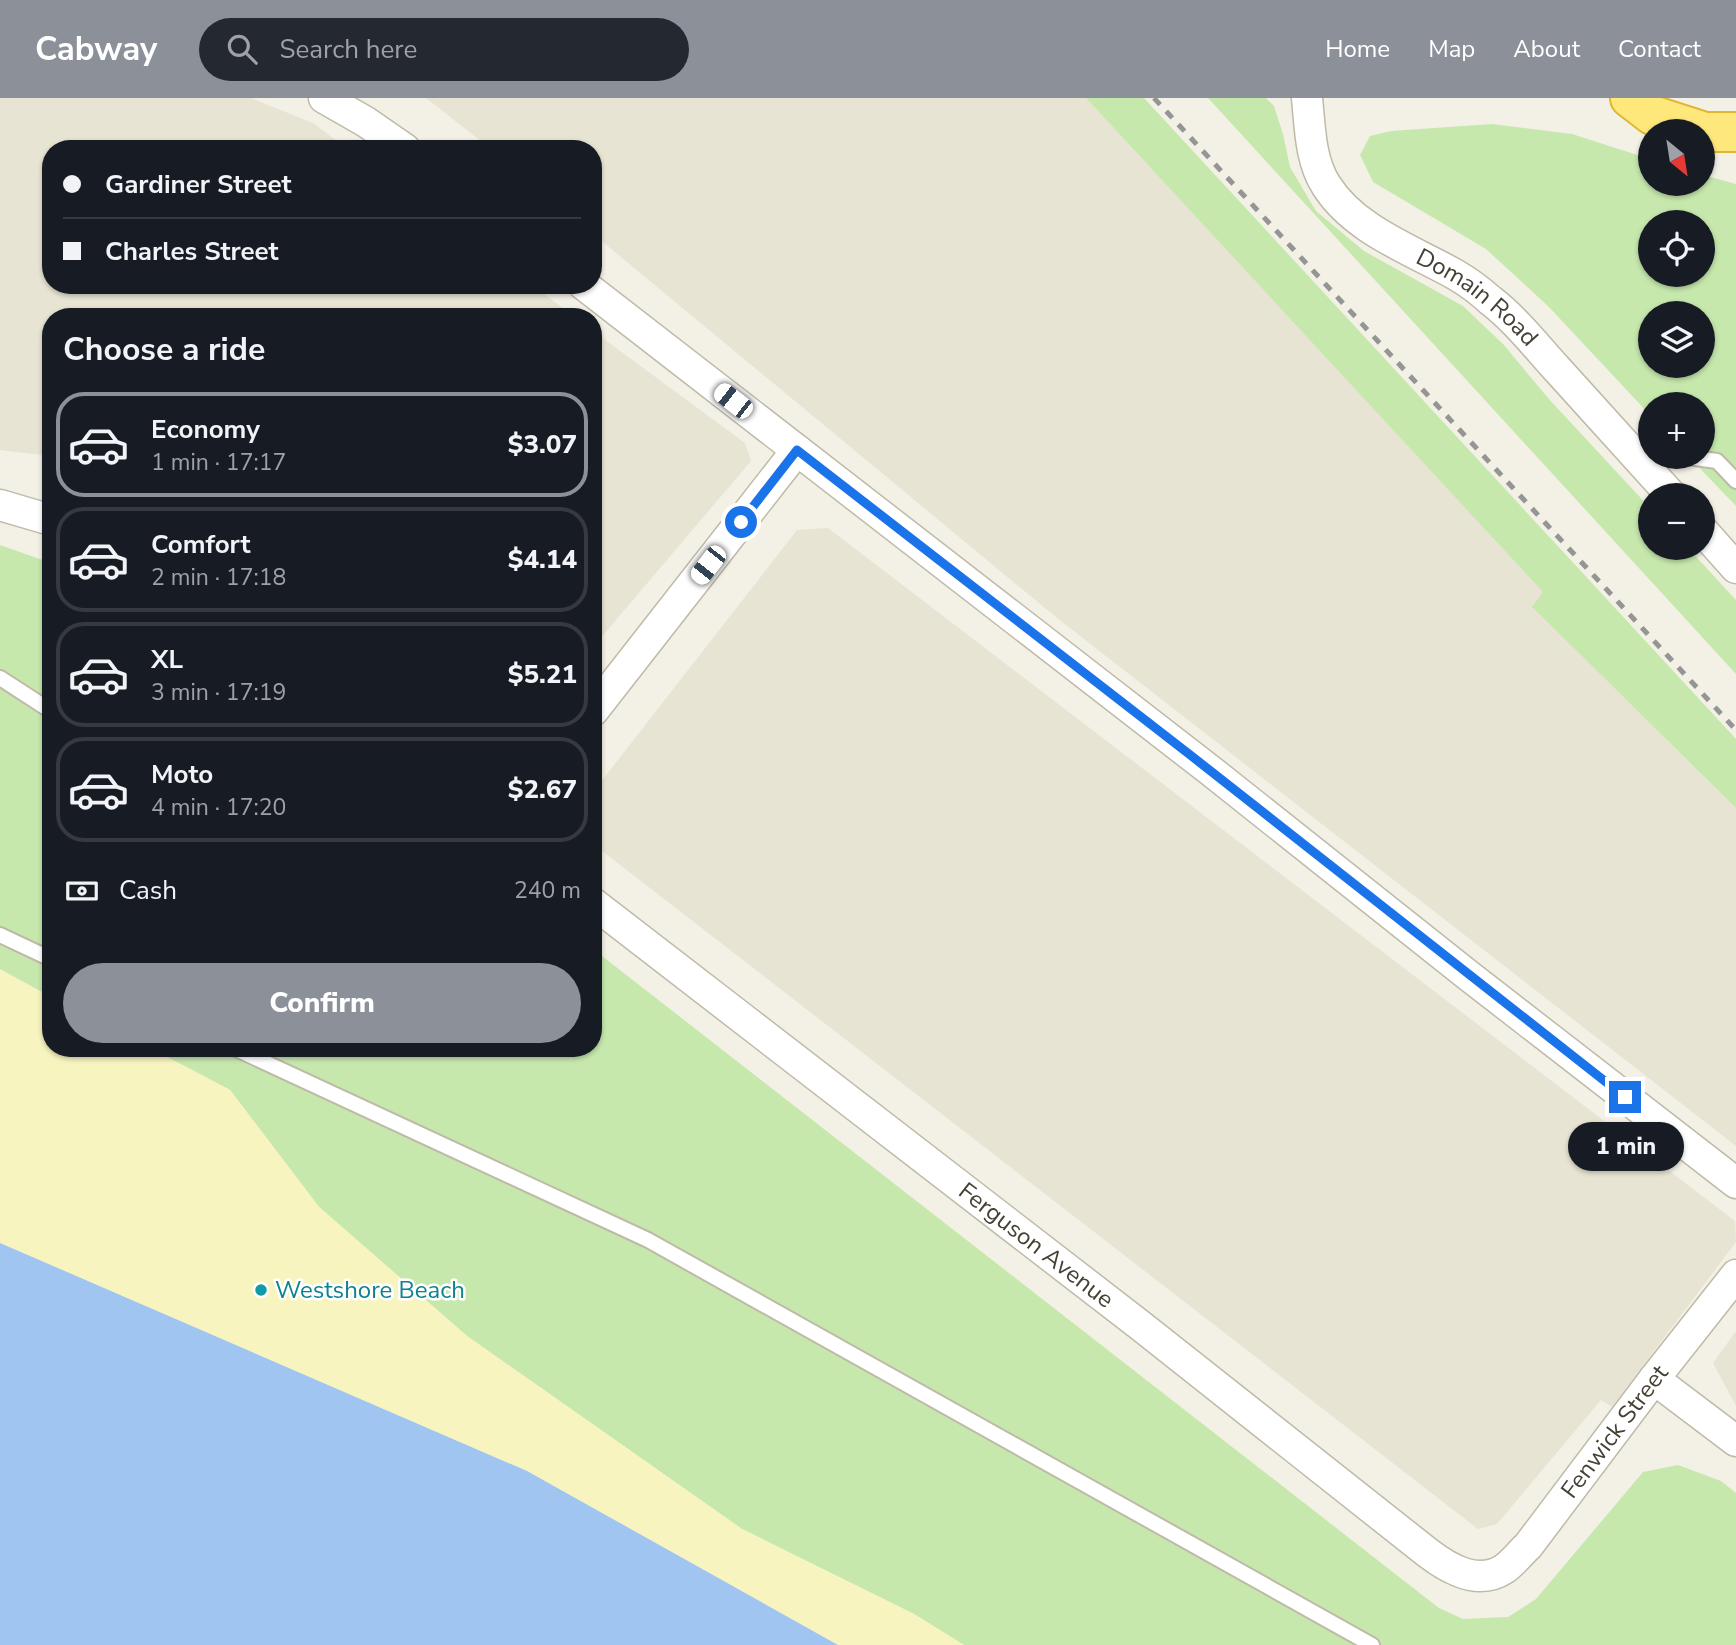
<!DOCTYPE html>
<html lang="en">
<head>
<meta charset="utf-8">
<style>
	body { margin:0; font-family:"Nunito Sans",sans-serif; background:#242831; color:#f1f3f6; height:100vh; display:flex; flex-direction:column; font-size:26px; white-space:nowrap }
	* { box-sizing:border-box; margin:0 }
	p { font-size:23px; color:#9ea1a6 }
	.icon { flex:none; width:38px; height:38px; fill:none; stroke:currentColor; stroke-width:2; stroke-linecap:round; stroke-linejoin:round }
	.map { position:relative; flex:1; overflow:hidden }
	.details { position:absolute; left:42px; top:210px; width:560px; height:749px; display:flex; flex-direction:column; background:#171b24; border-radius:28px; box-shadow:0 2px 5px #0004 }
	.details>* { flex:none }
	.banner { position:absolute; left:42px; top:42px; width:560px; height:154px; border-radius:28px; box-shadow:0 2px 5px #0004; display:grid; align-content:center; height:154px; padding:0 21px; background:#171b24 }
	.needle { width:46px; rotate:150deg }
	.controls { position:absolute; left:1638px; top:21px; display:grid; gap:14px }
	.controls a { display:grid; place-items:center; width:77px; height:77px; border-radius:50%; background:#171b24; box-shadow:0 2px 5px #0004; font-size:35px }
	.end { position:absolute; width:32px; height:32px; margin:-16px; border:9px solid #1a73e8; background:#fff; box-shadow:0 0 0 4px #fff }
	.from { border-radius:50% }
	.bubble { position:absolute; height:49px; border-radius:24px; background:#171b24; box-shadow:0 2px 5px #0004; font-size:23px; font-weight:800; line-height:49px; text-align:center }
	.car { position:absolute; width:21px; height:42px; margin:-21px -10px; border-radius:9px; box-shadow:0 0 5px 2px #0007; background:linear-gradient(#fff 24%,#345 0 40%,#fff 0 76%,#345 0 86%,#fff 0) }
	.banner b { display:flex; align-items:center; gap:24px; height:66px; font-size:26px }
	.banner b+b { border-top:2px solid #363941 }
	.banner i { width:18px; height:18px; background:#f1f3f6 }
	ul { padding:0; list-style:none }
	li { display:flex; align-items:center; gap:21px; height:105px; margin:0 14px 10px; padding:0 7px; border:4px solid #363941; border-radius:28px }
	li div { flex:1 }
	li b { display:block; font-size:26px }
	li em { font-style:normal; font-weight:800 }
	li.on { border-color:#8c9099 }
	li>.icon { width:63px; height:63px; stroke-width:1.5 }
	h2 { padding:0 21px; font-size:32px; line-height:84px }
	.pay { display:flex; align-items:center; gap:18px; height:77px; padding:0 21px; font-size:26px }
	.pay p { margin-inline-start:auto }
	.action { display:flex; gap:14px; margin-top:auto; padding:14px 21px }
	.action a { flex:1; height:80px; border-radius:42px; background:#8c9099; color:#fff; font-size:28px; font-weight:800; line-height:80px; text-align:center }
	header { display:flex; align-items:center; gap:42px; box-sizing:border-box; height:98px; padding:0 35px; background:#8c9099; color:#fff }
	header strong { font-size:33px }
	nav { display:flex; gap:38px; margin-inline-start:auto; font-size:24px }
	.search { width:490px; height:63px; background:#242831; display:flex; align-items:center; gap:18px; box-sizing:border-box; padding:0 24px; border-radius:38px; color:#9ea1a6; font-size:26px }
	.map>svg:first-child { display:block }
	.residential { fill:#e7e4d3 }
	.green { fill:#c6e8ad; fill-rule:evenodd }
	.sand { fill:#f8f4c0 }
	.water { fill:#a0c5f1 }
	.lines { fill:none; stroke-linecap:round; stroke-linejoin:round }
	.service-casing { stroke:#bfbaa8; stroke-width:18 }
	.minor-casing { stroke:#bfbaa8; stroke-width:33 }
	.trunk-casing { stroke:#dfb733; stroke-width:42 }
	.service { stroke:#fff; stroke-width:14 }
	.minor { stroke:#fff; stroke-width:30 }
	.trunk { stroke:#ffe87b; stroke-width:38 }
	.rail { stroke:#959595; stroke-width:5; stroke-dasharray:9 9; stroke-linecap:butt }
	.route { stroke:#1a73e8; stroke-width:9 }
	.culture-dot { fill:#0f9aa8; stroke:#fff; stroke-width:2.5 }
	.labels { text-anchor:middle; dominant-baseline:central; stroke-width:5; stroke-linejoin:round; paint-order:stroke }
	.street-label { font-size:24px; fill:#464135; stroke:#fff }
	.culture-label { font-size:24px; fill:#0d838f; stroke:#fff; text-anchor:start }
</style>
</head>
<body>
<header>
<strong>Cabway</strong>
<div class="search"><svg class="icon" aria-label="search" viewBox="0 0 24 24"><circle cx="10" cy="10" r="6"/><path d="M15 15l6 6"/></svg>Search here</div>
<nav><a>Home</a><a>Map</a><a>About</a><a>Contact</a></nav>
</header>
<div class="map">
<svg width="1736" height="1547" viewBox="0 0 1736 1547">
	<rect width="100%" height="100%" fill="#f3f1e5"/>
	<!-- residential -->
	<g class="residential">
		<polygon points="0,0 251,0 313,25 348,51 51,51 51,187 532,187 575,219 51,219 51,361 42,357 0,352"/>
		<polygon points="426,0 1086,0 1544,494 1533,510 1736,710 1736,1048 1057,520 610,150 593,135 593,51 491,51"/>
		<polygon points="593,233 745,345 751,363 593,549"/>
		<polygon points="828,430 1735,1123 1736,1144 1612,1309 1601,1302 1497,1426 1478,1431 593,746 593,694 797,432"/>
		<polygon points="1736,1233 1736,1308 1713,1265"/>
	</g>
	<!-- green -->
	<g class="green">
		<polygon points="1086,0 1144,0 1736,641 1736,710 1532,509 1543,494"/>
		<polygon points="1208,0 1266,0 1274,8 1283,36 1290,69 1316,113 1364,153 1463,208 1503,246 1548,300 1650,410 1650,450 1688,450 1736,502 1736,576"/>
		<path d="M1492 26 1572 36 1650 61V86H1703V77L1736 86V408L1689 359H1703V306H1650V317L1548 208 1486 151 1373 84 1360 57 1370 38 1391 33ZM1650 124H1703V177H1650ZM1650 215H1703V268H1650Z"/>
		<polygon points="0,447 51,465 51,899 0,871"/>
		<polygon points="593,851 1439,1510 1463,1521 1508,1519 1536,1501 1643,1374 1678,1367 1721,1383 1736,1395 1736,1547 964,1547 914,1516 742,1431 467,1238 319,1109 230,992 150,950 593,950"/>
	</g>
	<!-- sand -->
	<polygon class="sand" points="0,872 51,899 51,950 150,950 230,992 319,1109 467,1238 742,1431 914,1516 964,1547 838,1547 527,1373 0,1145"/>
	<!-- water -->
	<polygon class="water" points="0,1145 527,1373 838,1547 0,1547"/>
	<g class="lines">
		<defs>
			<g id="service">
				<polyline points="1688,359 1717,363 1736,383"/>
				<polyline points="0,580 51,613"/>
				<polyline points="0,837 51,861"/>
				<polyline points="234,950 648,1142 1372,1547"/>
			</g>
			<g id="minor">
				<polyline points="324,0 366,24 405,51"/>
				<path id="s1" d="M1307 0C1310 29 1310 62 1326 87 1354 132 1412 152 1456 177 1468 184 1480 193 1490 202 1515 221 1536 248 1557 271 1595 313 1633 355 1671 397"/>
				<polyline points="584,187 1211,673 1469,878 1736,1085"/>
				<polyline points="0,407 51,422"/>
				<polyline points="1703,433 1736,470"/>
				<polyline points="593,613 797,352"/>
				<path id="s2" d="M593 805 1141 1228 1428 1455C1449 1471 1478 1488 1504 1471 1513 1465 1520 1455 1528 1448L1654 1281 1736 1177"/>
				<polyline points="1654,1281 1736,1343"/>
			</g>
			<g id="trunk">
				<polyline points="1630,0 1652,17 1702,33"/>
				<polyline points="1703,34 1736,34"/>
			</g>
		</defs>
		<!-- service casing -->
		<use href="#service" class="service-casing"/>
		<!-- minor casing -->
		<use href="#minor" class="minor-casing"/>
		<!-- trunk casing -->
		<use href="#trunk" class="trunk-casing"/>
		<!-- service -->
		<use href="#service" class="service"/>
		<!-- minor -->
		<use href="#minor" class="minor"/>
		<!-- trunk -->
		<use href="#trunk" class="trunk"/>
		<!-- rail -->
		<polyline class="rail" points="1154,0 1736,632"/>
	</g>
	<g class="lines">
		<!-- route -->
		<polyline class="route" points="741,424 797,352 1189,656 1625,999"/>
	</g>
	<!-- markers -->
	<circle class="culture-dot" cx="261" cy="1192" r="7"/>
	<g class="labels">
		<!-- street labels -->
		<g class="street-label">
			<text stroke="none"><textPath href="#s1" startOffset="280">Domain Road</textPath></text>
			<text stroke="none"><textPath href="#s2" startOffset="560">Ferguson Avenue</textPath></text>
			<text stroke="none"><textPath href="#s2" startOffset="1318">Fenwick Street</textPath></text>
		</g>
		<!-- culture labels -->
		<g class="culture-label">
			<text x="275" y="1192">Westshore Beach</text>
		</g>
	</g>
</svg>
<div class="controls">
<a><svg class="needle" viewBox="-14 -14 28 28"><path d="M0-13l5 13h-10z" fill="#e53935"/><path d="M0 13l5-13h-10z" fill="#9ea1a6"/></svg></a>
<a><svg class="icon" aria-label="locate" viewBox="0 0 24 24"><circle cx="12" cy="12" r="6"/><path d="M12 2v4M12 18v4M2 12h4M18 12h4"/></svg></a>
<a><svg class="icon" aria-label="layers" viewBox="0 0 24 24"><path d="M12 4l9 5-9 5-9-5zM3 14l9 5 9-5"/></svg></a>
<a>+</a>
<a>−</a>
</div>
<i class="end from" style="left:741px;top:424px"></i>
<i class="end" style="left:1625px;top:999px"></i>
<div class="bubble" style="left:1568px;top:1024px;width:116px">1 min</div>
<i class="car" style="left:733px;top:303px;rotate:308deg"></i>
<i class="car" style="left:708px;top:467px;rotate:218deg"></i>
<div class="banner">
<b><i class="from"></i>Gardiner Street</b>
<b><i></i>Charles Street</b>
</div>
<section class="details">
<h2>Choose a ride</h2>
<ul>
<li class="on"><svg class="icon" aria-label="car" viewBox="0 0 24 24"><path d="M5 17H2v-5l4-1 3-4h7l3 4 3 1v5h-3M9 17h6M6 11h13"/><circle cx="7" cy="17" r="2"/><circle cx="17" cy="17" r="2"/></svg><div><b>Economy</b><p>1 min · 17:17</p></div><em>$3.07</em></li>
<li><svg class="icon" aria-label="car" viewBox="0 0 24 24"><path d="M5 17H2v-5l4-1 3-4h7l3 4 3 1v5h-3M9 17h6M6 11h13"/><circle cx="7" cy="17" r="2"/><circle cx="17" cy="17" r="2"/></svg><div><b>Comfort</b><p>2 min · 17:18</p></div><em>$4.14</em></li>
<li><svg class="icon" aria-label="car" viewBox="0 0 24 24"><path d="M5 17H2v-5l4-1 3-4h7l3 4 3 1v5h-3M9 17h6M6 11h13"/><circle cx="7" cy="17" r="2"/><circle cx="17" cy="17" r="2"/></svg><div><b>XL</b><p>3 min · 17:19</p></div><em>$5.21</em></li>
<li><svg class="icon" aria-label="car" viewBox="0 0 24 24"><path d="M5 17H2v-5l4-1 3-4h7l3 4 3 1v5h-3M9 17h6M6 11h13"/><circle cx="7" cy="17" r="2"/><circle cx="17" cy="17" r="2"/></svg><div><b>Moto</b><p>4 min · 17:20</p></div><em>$2.67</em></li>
</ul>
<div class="pay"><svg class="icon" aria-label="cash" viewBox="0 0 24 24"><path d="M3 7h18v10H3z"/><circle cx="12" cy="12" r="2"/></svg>Cash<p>240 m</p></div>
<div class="action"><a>Confirm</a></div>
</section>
</div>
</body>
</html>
